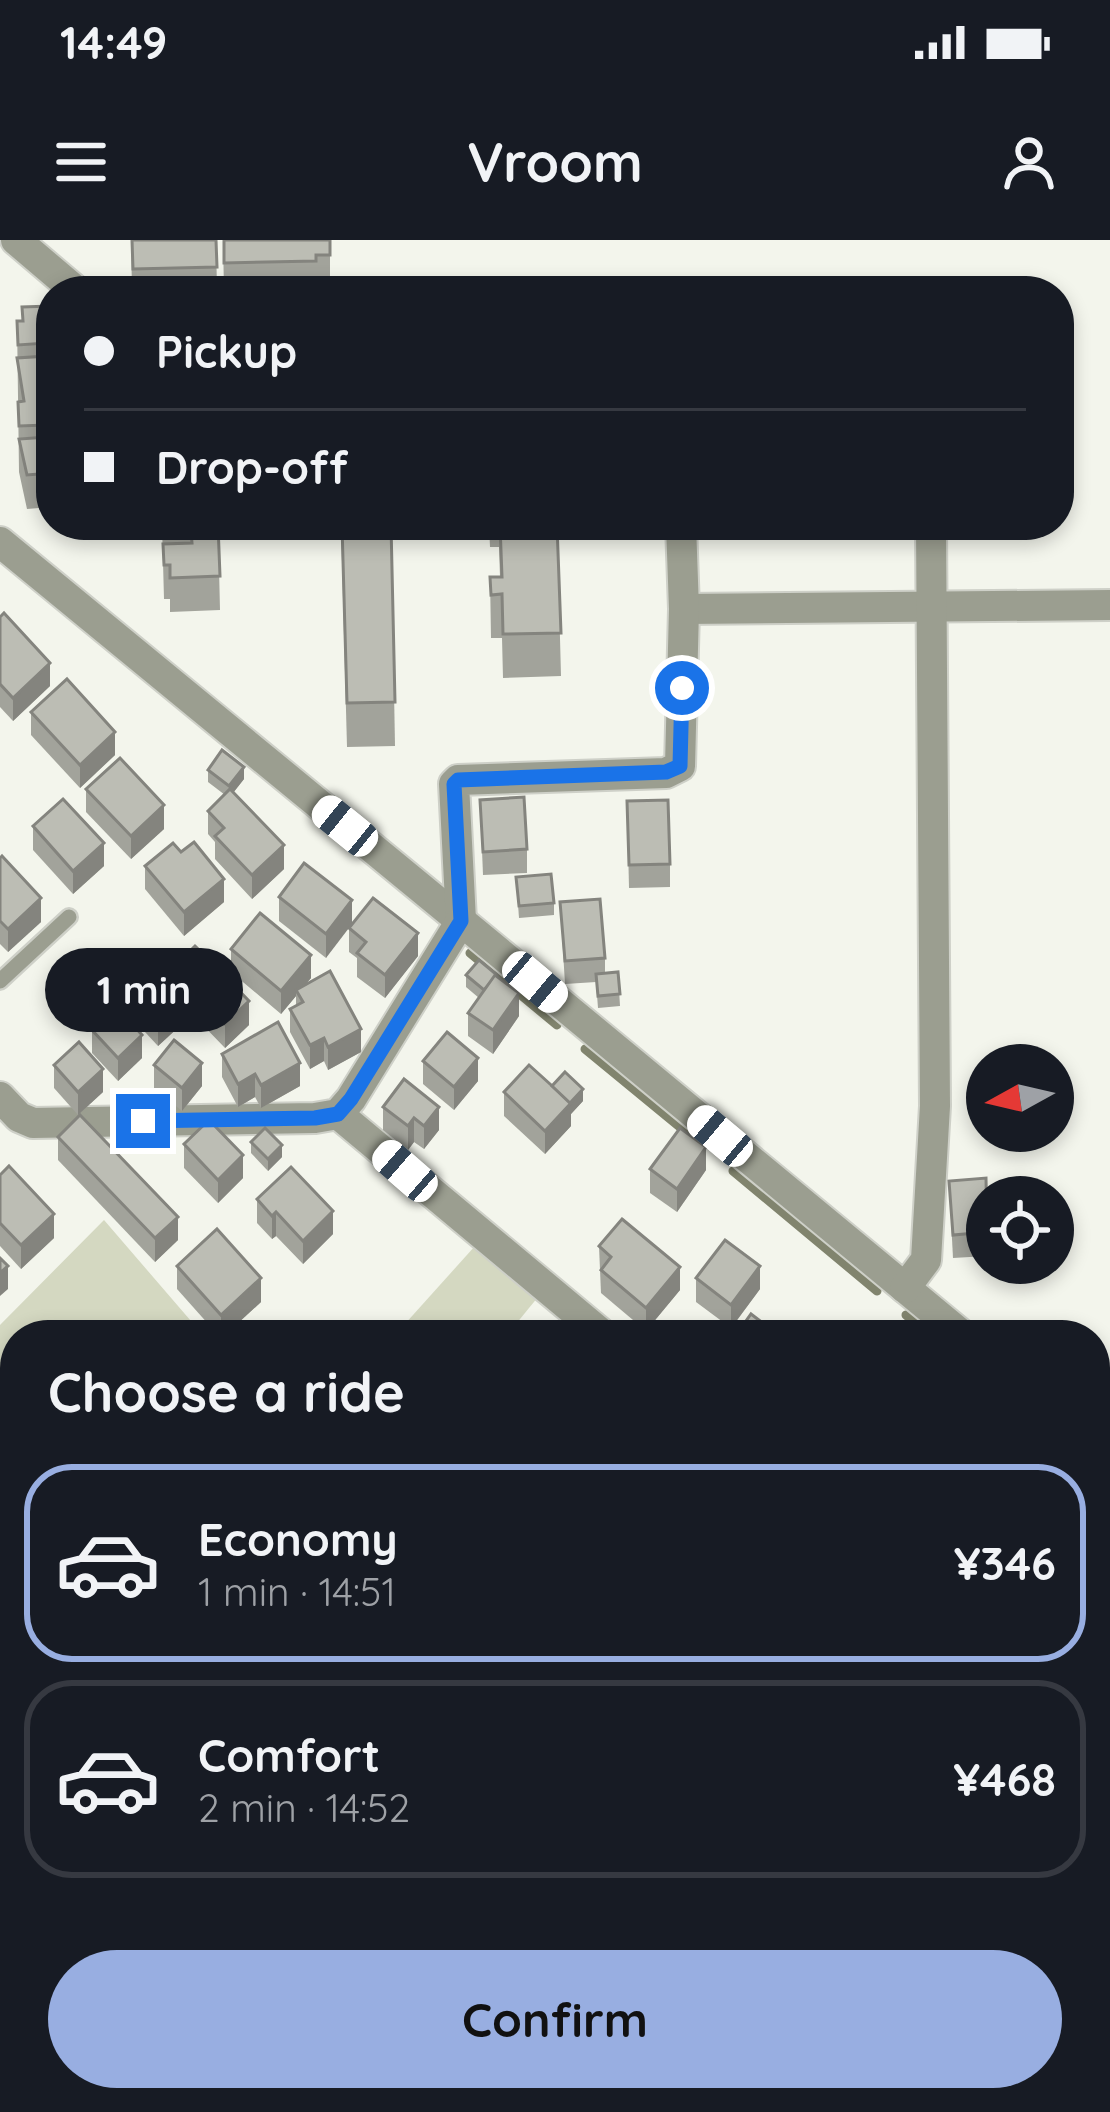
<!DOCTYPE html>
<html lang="en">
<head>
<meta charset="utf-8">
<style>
	body { margin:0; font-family:Quicksand,sans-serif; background:#20242c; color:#f1f3f6; height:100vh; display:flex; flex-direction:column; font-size:45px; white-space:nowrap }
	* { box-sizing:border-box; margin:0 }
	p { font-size:39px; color:#9ea1a6 }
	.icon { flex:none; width:66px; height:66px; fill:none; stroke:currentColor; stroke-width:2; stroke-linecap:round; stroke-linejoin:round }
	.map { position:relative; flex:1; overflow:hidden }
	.sheet { position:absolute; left:0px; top:1080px; width:1110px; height:792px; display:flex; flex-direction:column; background:#171b24; border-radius:48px 48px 0 0; box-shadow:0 6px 18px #0003 }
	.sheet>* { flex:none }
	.banner { position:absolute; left:36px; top:36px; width:1038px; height:264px; border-radius:48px; box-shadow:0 6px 18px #0003; display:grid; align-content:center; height:264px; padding:0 48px; background:#171b24 }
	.needle { width:78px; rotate:262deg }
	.controls { position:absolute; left:966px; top:804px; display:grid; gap:24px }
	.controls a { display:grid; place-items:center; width:108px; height:108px; border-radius:50%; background:#171b24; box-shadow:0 6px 18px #0003; font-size:60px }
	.end { position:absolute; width:54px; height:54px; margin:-27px; border:15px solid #1a73e8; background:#fff; box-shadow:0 0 0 6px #fff }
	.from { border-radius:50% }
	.bubble { position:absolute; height:84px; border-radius:42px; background:#171b24; box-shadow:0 6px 18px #0003; font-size:39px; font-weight:700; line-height:84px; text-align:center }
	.car { position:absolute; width:36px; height:72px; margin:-36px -18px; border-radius:15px; box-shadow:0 0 9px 3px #0007; background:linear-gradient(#fff 24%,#345 0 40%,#fff 0 76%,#345 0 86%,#fff 0) }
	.banner b { display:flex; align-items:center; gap:42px; height:114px; font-size:45px }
	.banner b+b { border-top:3px solid #363941 }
	.banner i { width:30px; height:30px; background:#f1f3f6 }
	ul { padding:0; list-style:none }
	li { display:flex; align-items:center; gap:36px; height:198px; margin:0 24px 18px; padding:0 24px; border:6px solid #363941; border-radius:48px }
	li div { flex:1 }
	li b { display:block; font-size:45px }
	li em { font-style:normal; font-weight:700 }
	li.on { border-color:#98aee1 }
	li>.icon { width:108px; height:108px; stroke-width:1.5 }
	h2 { padding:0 48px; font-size:54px; line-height:144px }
	.action { display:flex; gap:24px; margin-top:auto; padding:24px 48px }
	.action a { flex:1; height:138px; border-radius:72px; background:#98aee1; color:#111; font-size:48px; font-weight:700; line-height:138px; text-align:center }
	.status { display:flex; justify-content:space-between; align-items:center; height:84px; padding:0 60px; background:#171b24; direction:ltr }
	.status svg { height:33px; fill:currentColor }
	header { display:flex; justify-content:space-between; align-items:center; height:156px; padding:0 48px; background:#171b24; font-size:54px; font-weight:700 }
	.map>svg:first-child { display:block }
	.green { fill:#d4d8c1 }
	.water { fill:#a8ad8e; stroke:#81846e; stroke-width:3 }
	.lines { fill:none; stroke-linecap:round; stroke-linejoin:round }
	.stream { stroke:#81846e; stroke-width:9 }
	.lane-casing { stroke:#ced0c8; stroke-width:20 }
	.street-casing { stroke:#ced0c8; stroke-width:34 }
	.lane { stroke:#9b9e90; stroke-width:15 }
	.street { stroke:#9b9e90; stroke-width:30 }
	.wall { fill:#a2a39b }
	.shaded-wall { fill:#84847e }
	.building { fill:#bcbdb4; stroke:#84847e; stroke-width:3 }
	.route { stroke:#1a73e8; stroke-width:15 }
</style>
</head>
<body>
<div class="status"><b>14:49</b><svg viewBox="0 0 49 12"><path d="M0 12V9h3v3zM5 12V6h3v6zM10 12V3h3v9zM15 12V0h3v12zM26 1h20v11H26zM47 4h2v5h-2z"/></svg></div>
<header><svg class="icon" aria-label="menu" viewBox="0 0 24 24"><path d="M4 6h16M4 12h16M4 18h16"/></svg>Vroom<svg class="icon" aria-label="person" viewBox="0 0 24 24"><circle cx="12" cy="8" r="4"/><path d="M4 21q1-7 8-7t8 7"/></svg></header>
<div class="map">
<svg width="1110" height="1872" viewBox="0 0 1110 1872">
	<rect width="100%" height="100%" fill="#f3f5ec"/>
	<!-- green -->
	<g class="green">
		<polygon points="104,980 203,1095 15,1095 13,1394 0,1273 0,1085"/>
		<polygon points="475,1006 538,1057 507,1095 395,1095"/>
	</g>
	<!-- water -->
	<polygon class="water" points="904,1857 1062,1857 1096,1872 940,1872"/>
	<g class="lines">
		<!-- stream -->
		<g class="stream">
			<polyline points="470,713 557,785"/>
			<polyline points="585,809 692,897"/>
			<polyline points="733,931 877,1051"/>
			<polyline points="906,1075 930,1095"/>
			<polyline points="1095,1233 1110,1245"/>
			<polyline points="0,1427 15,1416"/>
			<polyline points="1095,1675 1110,1672"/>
		</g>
		<defs>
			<polyline id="lane" points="0,741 69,677"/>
			<g id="street">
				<polyline points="16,0 76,51"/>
				<polyline points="0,302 461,681"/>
				<polyline points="684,369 1110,365"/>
				<polyline points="461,681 454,544 458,540 666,533 680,526 684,369 681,285"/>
				<polyline points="0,857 19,877 33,883 315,878 338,874 351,859 461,681 962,1095"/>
				<polyline points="338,874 603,1095"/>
				<polyline points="905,1048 926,1020 935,866 931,285"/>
				<polyline points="1095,1204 1110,1217"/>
				<polyline points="1095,1389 1110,1395"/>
				<polyline points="788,1869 797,1872"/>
			</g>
		</defs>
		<!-- lane casing -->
		<use href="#lane" class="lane-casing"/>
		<!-- street casing -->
		<use href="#street" class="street-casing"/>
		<!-- lane -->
		<use href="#lane" class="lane"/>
		<!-- street -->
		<use href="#street" class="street"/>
	</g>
	<!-- wall -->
	<g class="wall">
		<polygon points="131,0 216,0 217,51 132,51"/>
		<polygon points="223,0 330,0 330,51 224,51"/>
		<polygon points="51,66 51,267 27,269 19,232 17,81 22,81"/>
		<polygon points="162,285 218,285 220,370 170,372 170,359 164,359"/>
		<polygon points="341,285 391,285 395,506 347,507"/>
		<polygon points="489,285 557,285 561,436 503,438 502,398 491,398 490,337 500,337 499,307 490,307"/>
		<polygon points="0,377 50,446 13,481 0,467"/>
		<polygon points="31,472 115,515 80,548 31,495"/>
		<polygon points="208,530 244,539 233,553 284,629 252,659 215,619 215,602 208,594 208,571 225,555 208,542"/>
		<polygon points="86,549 164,589 131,619 86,572"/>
		<polygon points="480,560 527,609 527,633 483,635"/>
		<polygon points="627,561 670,624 670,647 629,648"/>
		<polygon points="33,586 104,626 73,654 33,610"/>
		<polygon points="0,618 41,682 8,712 0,704"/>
		<polygon points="145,626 224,662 184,696 145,649"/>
		<polygon points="516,637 554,663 554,675 519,678"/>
		<polygon points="279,657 352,660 326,718 279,681"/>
		<polygon points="560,662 605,718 605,733 618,732 620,766 598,768 596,742 565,744"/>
		<polygon points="349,688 418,716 385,758 357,737 357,718 349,712"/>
		<polygon points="231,709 311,738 305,745 361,812 328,830 324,821 310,829 290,792 290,769 296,765 296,756 281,774 231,732"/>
		<polygon points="173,728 220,734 249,785 225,808 197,779 197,763 173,740"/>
		<polygon points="466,735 519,776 493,814 468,796 468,773 479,758 466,747"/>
		<polygon points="132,755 183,783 158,806 132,778"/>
		<polygon points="92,790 142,818 118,841 92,813"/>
		<polygon points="222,814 300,846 261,868 255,857 238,867 222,837"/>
		<polygon points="423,821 478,841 454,870 423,844"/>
		<polygon points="54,825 103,852 78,875 54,848"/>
		<polygon points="154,825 202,846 182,871 154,848"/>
		<polygon points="552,846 583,861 571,874 571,886 545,914 504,876 504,852"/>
		<polygon points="383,867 439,867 439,890 424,909 414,902 408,910 383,890"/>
		<polygon points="58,897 178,1000 155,1022 58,920"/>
		<polygon points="251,902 282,917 268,931 251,913"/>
		<polygon points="184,904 243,938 218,963 184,928"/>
		<polygon points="650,929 706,930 677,972 650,953"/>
		<polygon points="0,935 54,998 21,1029 0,1006"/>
		<polygon points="949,941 987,957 987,1016 953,1018"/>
		<polygon points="257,959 333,994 303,1024 276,996 272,999 257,983"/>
		<polygon points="599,1006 680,1050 646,1091 601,1053"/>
		<polygon points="177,1026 261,1062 225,1095 218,1095 177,1049"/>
		<polygon points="696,1038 760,1049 735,1083 741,1088 764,1095 731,1088 696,1062"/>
	</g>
	<!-- shaded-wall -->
	<g class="shaded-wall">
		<polygon points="50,423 50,446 13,481 13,458"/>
		<polygon points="115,492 115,515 80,548 80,525"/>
		<polygon points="244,527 244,539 229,558 229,546"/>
		<polygon points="164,565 164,589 131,619 131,596"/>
		<polygon points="104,603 104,626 73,654 73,631"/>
		<polygon points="284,605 284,629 252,659 252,635"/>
		<polygon points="224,639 224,662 184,696 184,672"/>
		<polygon points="41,658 41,682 8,712 8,689"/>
		<polygon points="352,660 352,684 326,718 326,694"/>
		<polygon points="418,693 418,716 385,758 385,735"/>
		<polygon points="311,715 311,738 298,753 296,750 296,756 281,774 281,751"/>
		<polygon points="519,753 519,776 493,814 493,790"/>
		<polygon points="183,760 183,783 158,806 158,783"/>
		<polygon points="249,761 249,785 225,808 225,784"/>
		<polygon points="361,789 361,812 328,830 328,807"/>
		<polygon points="142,795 142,818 118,841 118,818"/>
		<polygon points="324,798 324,821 310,829 310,805"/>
		<polygon points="478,818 478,841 454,870 454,847"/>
		<polygon points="202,823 202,846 182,871 182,848"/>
		<polygon points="300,823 300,846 261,868 261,845"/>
		<polygon points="103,829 103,852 78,875 78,852"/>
		<polygon points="255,834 255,857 238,867 238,844"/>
		<polygon points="583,849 583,861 571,874 571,886 545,914 545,891"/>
		<polygon points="439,867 439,890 424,909 424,886"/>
		<polygon points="414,878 414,902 408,910 408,886"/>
		<polygon points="282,905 282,917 268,931 268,919"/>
		<polygon points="706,907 706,930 677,972 677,949"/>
		<polygon points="243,915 243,938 218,963 218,940"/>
		<polygon points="333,971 333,994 303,1024 303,1001"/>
		<polygon points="276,972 276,996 272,999 272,976"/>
		<polygon points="54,974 54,998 21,1029 21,1005"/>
		<polygon points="178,977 178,1000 155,1022 155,998"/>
		<polygon points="8,1026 8,1049 0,1056 0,1033"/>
		<polygon points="760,1026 760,1049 731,1088 731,1065"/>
		<polygon points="680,1027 680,1050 646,1091 646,1068"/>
		<polygon points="261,1038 261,1062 225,1095 221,1095 221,1075"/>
		<polygon points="1110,1441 1110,1464 1096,1479 1096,1456"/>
		<polygon points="1110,1538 1110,1572 1095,1587 1095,1553"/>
	</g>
	<!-- building -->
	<g class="building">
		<polygon points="132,0 216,0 217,27 133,29"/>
		<polygon points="224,0 330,0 330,15 316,15 316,21 224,23"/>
		<polygon points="51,66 51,233 27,235 19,199 47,197 46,185 19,186 18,162 24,161 17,118 47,116 46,103 18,105 17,81 23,81 22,67"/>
		<polygon points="163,285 218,285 220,336 170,338 170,325 164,325 163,304 192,303 191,290 163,292"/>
		<polygon points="342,285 391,285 395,462 347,463"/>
		<polygon points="500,285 557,285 561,393 503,394 502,354 491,355 490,337 502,337"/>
		<polygon points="4,373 50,423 13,458 0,444 0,377"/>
		<polygon points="67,439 115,492 80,525 31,472"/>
		<polygon points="222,510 244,527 229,546 208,530"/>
		<polygon points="120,518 164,565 131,596 86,549"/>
		<polygon points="230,549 284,605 252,635 215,596 224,588 208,571"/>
		<polygon points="524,557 527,609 483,612 480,560"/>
		<polygon points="63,559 104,603 73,631 33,586"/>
		<polygon points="668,560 670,624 629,625 627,561"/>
		<polygon points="194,602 224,639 184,672 145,626 173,603 181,612"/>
		<polygon points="2,616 41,658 8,689 0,681 0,618"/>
		<polygon points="304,623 352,660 326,694 279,657"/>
		<polygon points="551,634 554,663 519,666 516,637"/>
		<polygon points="373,658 418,693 385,735 357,713 366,702 349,688"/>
		<polygon points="600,659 605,718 565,721 560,662"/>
		<polygon points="260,673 311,715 281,751 231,709"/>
		<polygon points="195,706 220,730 198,752 173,728"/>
		<polygon points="479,720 497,735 484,750 466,735"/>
		<polygon points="330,731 361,789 328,807 324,798 310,805 290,769 303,762 296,750"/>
		<polygon points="157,732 183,760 158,783 132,755"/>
		<polygon points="221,732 249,761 225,784 197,756"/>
		<polygon points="618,732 620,754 598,756 596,734"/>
		<polygon points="495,735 519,753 493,790 468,773"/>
		<polygon points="117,767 142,795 118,818 92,790"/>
		<polygon points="278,782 300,823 261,845 255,834 238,844 222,814"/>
		<polygon points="447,792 478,818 454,847 423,821"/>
		<polygon points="174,800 202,823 182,848 154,825"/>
		<polygon points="79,802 103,829 78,852 54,825"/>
		<polygon points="529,825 571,863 545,891 504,852"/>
		<polygon points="565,832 583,849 570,863 552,846"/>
		<polygon points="404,839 439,867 424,886 414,878 408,886 383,867"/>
		<polygon points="80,875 178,977 155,998 58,897"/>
		<polygon points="209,880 243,915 218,940 184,904"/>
		<polygon points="265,888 282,905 268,919 251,902"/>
		<polygon points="680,888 706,907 677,949 650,929"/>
		<polygon points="9,926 54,974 21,1005 0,983 0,935"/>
		<polygon points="291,927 333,971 303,1001 276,972 272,976 257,959"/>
		<polygon points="986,938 987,992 953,995 949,941"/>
		<polygon points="622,979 680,1027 646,1068 601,1030 611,1017 599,1006"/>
		<polygon points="217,989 261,1038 221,1075 177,1026"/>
		<polygon points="725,1000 760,1026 731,1065 696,1038"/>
		<polygon points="0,1018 8,1026 0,1033"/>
		<polygon points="751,1074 764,1084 756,1095 749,1095 741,1088"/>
		<polygon points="735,1083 749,1095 725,1095"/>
		<polygon points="1095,1402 1103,1409 1098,1416 1110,1427 1110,1441 1096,1456"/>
		<polygon points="1095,1481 1110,1497 1110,1538 1095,1553"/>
	</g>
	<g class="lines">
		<!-- route -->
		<polyline class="route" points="143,881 315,878 338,874 351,859 461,681 454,544 458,540 666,532 680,526 682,448"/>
	</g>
</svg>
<div class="controls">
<a><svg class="needle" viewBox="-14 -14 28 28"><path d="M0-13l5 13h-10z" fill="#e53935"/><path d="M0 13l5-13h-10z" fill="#9ea1a6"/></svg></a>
<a><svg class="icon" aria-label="locate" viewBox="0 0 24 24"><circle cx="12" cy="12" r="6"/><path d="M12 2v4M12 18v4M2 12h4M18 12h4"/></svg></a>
</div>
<i class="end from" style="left:682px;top:448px"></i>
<i class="end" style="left:143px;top:881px"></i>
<div class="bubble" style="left:45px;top:708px;width:198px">1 min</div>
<i class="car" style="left:345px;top:586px;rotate:309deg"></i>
<i class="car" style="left:535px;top:742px;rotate:130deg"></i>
<i class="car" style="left:720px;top:896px;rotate:310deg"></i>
<i class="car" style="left:405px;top:931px;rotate:311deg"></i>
<div class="banner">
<b><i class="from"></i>Pickup</b>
<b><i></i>Drop-off</b>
</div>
<section class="sheet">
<h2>Choose a ride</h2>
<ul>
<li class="on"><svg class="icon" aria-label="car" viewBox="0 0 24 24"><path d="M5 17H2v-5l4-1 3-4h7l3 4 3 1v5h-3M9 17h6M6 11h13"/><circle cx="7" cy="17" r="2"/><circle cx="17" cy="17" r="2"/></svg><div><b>Economy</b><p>1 min · 14:51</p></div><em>¥346</em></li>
<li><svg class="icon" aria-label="car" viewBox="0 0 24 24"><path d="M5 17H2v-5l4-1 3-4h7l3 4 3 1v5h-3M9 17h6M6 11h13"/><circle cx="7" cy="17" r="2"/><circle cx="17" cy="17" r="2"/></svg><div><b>Comfort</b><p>2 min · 14:52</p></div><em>¥468</em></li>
</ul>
<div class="action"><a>Confirm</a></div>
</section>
</div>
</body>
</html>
